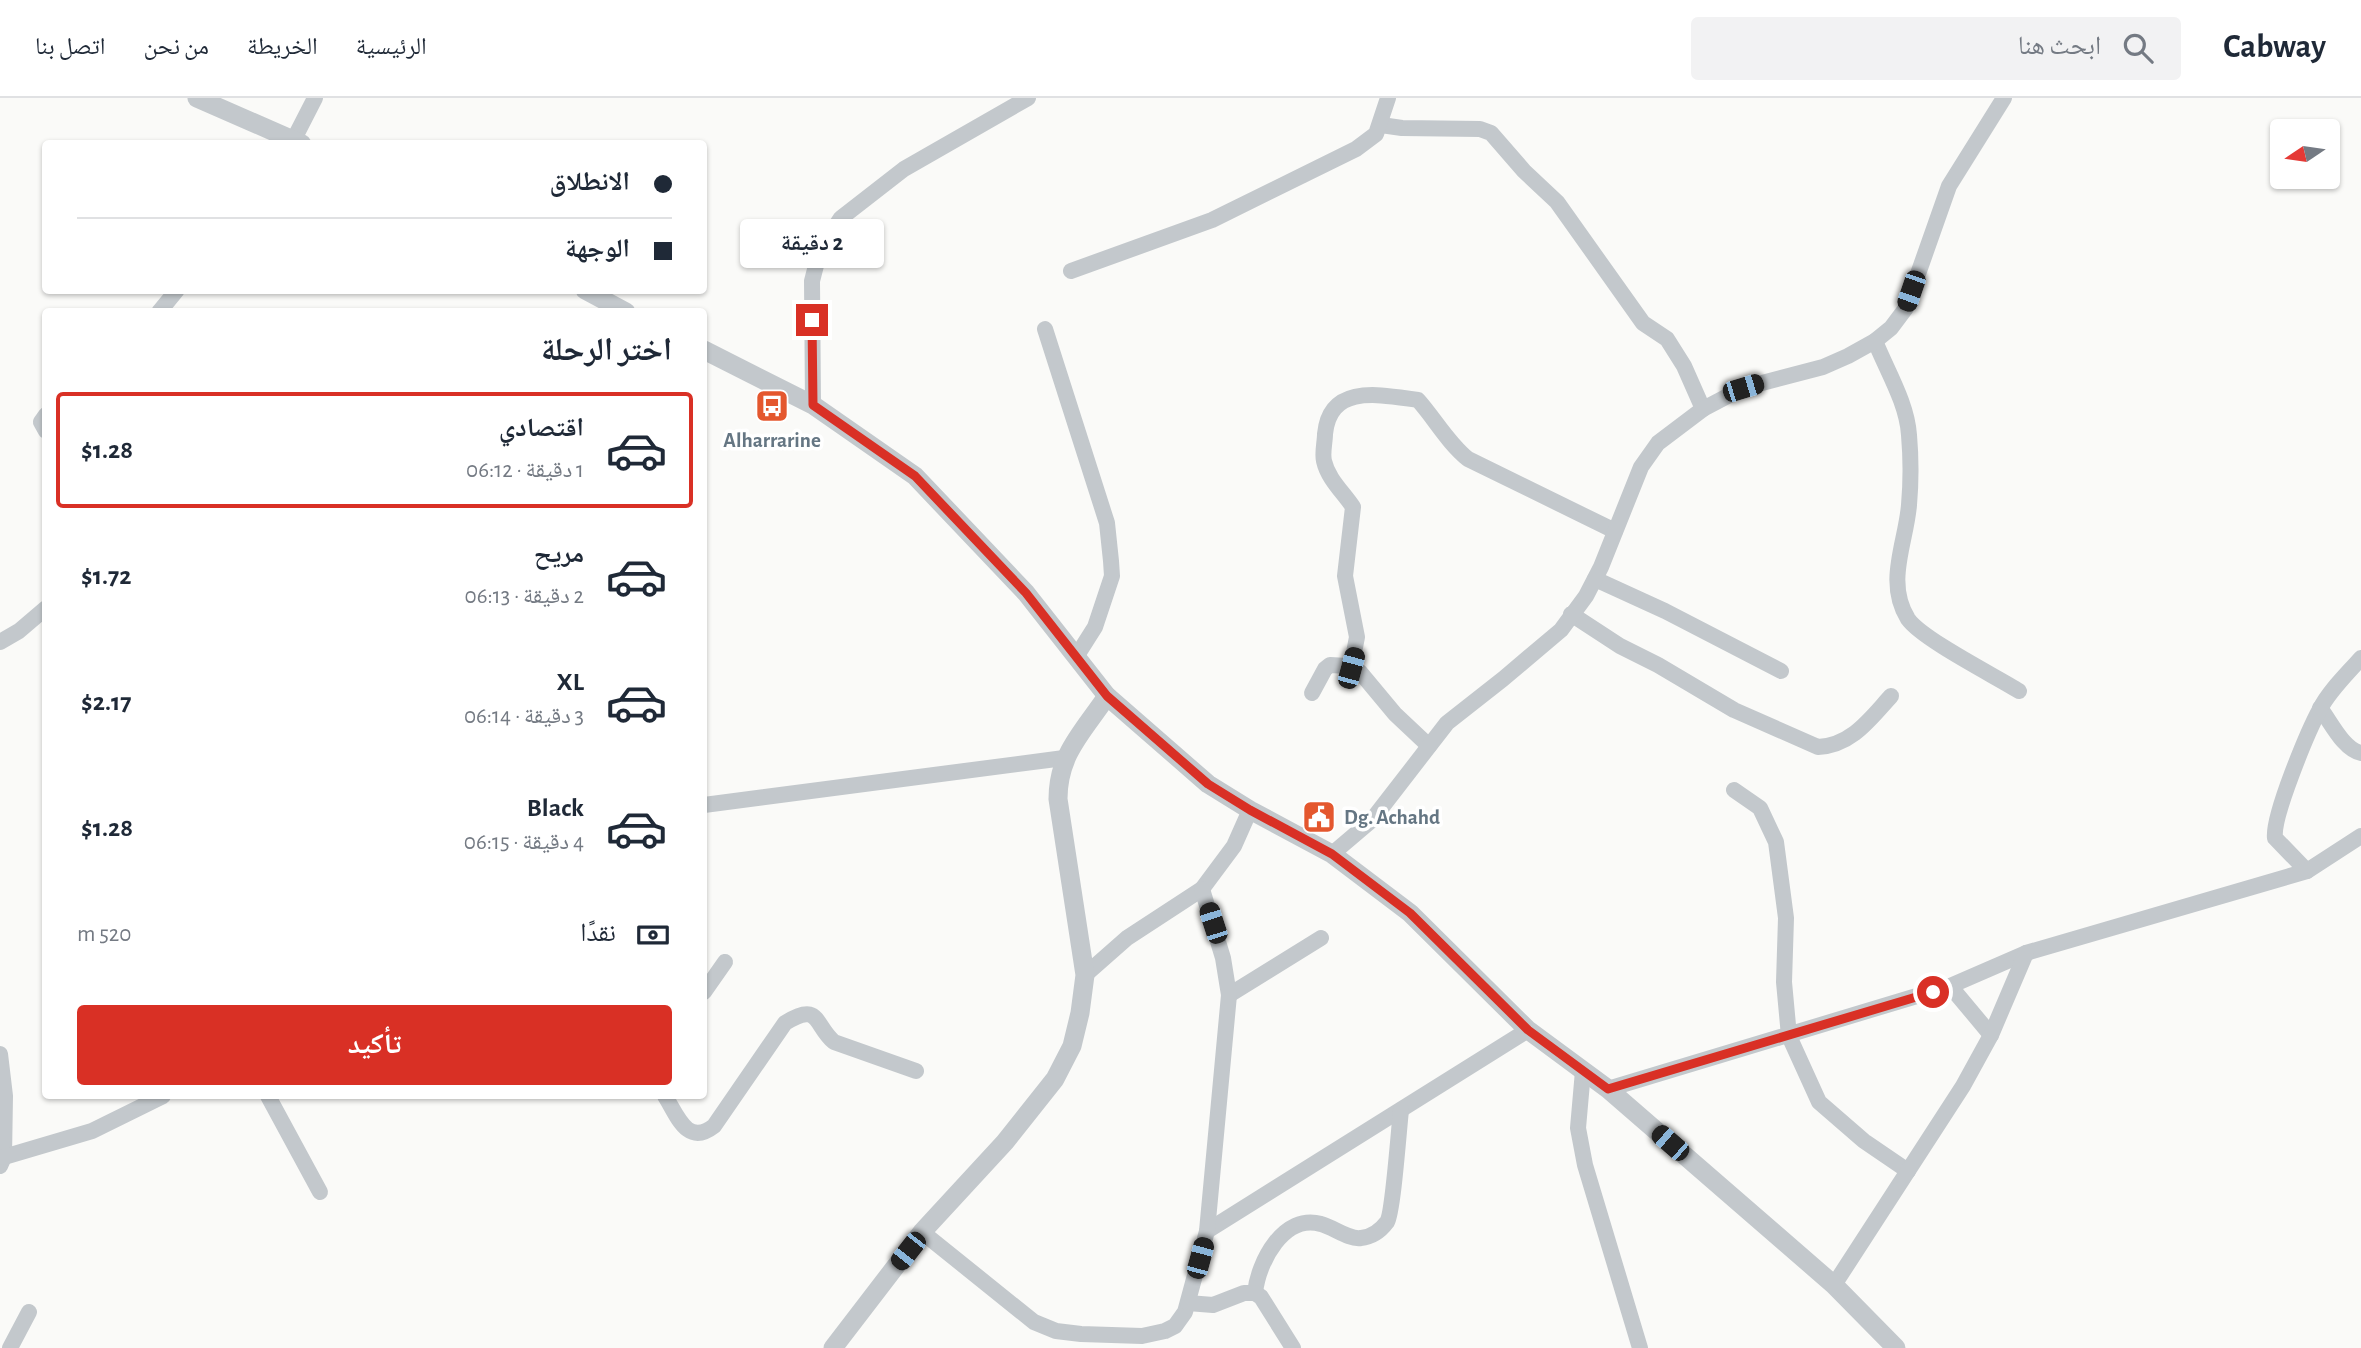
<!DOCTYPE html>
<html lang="ar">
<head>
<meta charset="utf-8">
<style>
	body { margin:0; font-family:"Alegreya Sans","Noto Naskh Arabic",sans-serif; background:#f2f2f3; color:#1f2937; direction:rtl; height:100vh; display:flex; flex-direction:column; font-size:26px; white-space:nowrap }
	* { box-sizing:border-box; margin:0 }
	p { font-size:23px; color:#747a83 }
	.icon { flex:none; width:38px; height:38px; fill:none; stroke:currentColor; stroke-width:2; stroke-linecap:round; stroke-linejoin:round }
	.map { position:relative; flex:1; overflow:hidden; direction:ltr }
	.drawer { position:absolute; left:42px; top:210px; width:665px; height:791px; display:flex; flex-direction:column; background:#fff; border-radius:7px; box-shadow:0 2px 5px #0004; direction:rtl }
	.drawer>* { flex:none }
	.banner { position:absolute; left:42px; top:42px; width:665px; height:154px; border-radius:7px; box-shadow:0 2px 5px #0004; direction:rtl; display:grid; align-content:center; height:154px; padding:0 35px; background:#fff }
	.needle { width:46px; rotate:257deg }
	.buttons { position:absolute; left:2270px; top:21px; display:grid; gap:14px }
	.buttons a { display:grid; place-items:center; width:70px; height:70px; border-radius:7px; background:#fff; box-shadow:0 2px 5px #0004; font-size:35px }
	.end { position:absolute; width:32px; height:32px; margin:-16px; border:9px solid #d93025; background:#fff; box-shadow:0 0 0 4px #fff }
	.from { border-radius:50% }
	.bubble { position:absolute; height:49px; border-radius:7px; background:#fff; box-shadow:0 2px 5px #0004; font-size:23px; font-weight:700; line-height:49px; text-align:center; direction:rtl }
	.car { position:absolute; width:21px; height:42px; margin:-21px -10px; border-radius:9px; box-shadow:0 0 5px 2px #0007; background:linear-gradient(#222 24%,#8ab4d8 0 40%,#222 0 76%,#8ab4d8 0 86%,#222 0) }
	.banner b { display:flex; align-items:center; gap:24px; height:66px; font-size:26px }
	.banner b+b { border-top:2px solid #e0e1e3 }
	.banner i { width:18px; height:18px; background:#1f2937 }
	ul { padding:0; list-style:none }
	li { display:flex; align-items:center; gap:21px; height:116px; margin:0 14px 10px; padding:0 21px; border:4px solid transparent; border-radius:7px }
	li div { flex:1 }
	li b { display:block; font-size:26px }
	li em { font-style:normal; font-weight:700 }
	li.current { border-color:#d93025 }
	li>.icon { width:63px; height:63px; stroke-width:1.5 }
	h2 { padding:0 35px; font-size:32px; line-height:84px }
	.pay { display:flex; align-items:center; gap:18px; height:77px; padding:0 35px; font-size:26px }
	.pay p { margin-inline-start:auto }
	.action { display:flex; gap:14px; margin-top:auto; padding:14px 35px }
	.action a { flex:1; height:80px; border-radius:7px; background:#d93025; color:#fff; font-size:28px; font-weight:700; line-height:80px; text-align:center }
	header { display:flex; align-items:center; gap:42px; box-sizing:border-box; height:98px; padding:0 35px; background:#fff; border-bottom:2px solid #e0e1e3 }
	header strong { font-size:33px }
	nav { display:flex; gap:38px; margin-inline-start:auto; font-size:24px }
	.search { width:490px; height:63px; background:#f2f2f3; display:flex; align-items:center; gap:18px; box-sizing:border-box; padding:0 24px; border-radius:7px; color:#747a83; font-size:26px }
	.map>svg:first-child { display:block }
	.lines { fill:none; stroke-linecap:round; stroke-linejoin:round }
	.minor { stroke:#c3c8cc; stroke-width:16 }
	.tertiary { stroke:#c3c8cc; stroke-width:19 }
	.route { stroke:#d93025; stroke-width:9 }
	.labels { text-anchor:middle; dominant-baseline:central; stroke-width:7; stroke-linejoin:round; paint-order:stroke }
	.poi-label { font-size:21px; font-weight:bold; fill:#657683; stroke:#fff }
</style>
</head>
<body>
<header>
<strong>Cabway</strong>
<div class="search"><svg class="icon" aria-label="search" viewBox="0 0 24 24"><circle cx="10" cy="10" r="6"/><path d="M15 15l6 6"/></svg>ابحث هنا</div>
<nav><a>الرئيسية</a><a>الخريطة</a><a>من نحن</a><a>اتصل بنا</a></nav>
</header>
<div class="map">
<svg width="2361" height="1250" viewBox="0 0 2361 1250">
	<rect width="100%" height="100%" fill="#fafaf8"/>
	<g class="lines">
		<!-- minor -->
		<g class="minor">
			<polyline points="1381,27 1402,30 1480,31 1491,35 1524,73 1557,104 1643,225 1667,241 1684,268 1703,311"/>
			<polyline points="294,41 315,0"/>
			<polyline points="1071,173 1212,122 1356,51 1376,36 1388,0"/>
			<polyline points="159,214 177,192"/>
			<polyline points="1045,231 1107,425 1111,463 1112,478 1095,529 1076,559"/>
			<path d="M1875 243C1887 273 1907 305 1909 337 1911 360 1911 384 1909 407 1906 445 1885 484 1908 521 1922 541 1995 578 2019 593"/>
			<polyline points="813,307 812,183 820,152 841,120 904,71 1028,0"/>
			<polyline points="46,317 41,324 46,333"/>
			<polyline points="1595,481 1665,513 1781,573"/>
			<path d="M1571 516 1620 548 1658 567 1734 612 1818 649C1852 647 1870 621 1891 598"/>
			<polyline points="0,544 19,533 46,510"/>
			<path d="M1351 570 1357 539 1345 478 1353 409C1343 394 1328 381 1324 363 1322 355 1325 344 1325 336 1330 285 1381 297 1418 302 1435 321 1448 345 1468 361L1615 433"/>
			<polyline points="1312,595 1325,571 1330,567 1347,568 1360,574 1395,616 1429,648"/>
			<path d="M2320 610C2331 624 2343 651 2361 655"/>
			<polyline points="1734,692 1760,710 1776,744 1786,820 1784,884 1789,938 1819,1004 1864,1043 1908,1073"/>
			<polyline points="704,707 1064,660"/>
			<polyline points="1332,756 1372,722 1447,625 1503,581 1561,532 1586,498 1601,469 1641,369 1658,345 1703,311 1743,290 1823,269 1848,258 1875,243 1891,230 1906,210 1949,88 2004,0"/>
			<path d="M2307 773 2275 740C2272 719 2308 633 2320 611 2329 593 2347 576 2361 560"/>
			<polyline points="1085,877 1127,840 1202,791 1234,748 1250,712"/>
			<polyline points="1950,888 1991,937"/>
			<polyline points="704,894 725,864"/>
			<polyline points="1229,897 1321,840"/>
			<polyline points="0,956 5,998 4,1059 0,1068"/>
			<polyline points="1583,973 1578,1030 1585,1067 1640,1250"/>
			<polyline points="1608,991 1950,888 2026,855 2307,773 2361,738"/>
			<polyline points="268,998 320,1094"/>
			<path d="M665 998C677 1017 687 1049 714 1028L785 925C820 903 814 927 834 944L916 973"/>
			<polyline points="4,1059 92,1033 163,998"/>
			<polyline points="1207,1133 1528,932"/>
			<polyline points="922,1134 1034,1224 1056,1233 1081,1236 1142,1238 1165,1233 1175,1228 1185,1214 1207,1133 1229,897 1223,860 1202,791"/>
			<polyline points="1834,1187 1963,988 1991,937 2026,855"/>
			<path d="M1255 1195C1258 1164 1284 1115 1321 1126 1333 1129 1349 1142 1361 1140 1372 1139 1381 1132 1387 1124 1393 1115 1399 1029 1401 1012"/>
			<polyline points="1188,1205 1213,1207 1244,1195 1255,1195 1261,1199 1293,1250"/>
			<polyline points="10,1250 29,1214"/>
		</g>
		<!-- tertiary -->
		<g class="tertiary">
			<polyline points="197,0 302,46"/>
			<polyline points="585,192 626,214"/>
			<polyline points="704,252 813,307 915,378 1026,495 1107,598 1208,686 1250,712 1332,756 1410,815 1528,932 1608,991 1834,1187 1896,1250"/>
			<path d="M833 1250 922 1134 1005 1044 1055 981 1072 948 1080 915 1085 877 1058 701C1058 656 1083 634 1107 598"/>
		</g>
	</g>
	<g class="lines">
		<!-- route -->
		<polyline class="route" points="812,222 813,307 915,378 1026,495 1107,598 1208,686 1250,712 1332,756 1410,815 1528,932 1608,991 1933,894"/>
	</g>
	<!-- icons -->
	<defs>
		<symbol id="bus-square" viewBox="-11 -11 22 22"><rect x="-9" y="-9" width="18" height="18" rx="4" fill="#e4572e" stroke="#fff"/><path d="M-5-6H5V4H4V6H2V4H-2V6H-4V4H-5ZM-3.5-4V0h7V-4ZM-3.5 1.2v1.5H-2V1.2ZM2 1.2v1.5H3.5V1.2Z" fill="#fff"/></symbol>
		<symbol id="civic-square" viewBox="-11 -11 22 22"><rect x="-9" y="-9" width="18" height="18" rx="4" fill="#e4572e" stroke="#fff"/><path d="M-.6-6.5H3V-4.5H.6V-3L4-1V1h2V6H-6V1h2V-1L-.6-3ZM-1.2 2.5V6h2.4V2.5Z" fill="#fff"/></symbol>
	</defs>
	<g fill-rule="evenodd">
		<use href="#bus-square" x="753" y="289" width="38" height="38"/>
		<use href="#civic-square" x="1300" y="700" width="38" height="38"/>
	</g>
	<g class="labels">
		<!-- poi labels -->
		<g class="poi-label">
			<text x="772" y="342">Alharrarine</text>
			<text x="1344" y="719" text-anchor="start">Dg. Achahd</text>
		</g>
	</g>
</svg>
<div class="buttons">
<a><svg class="needle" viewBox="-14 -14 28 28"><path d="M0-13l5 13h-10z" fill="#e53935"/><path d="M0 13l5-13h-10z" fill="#747a83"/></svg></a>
</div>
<i class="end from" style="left:1933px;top:894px"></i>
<i class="end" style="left:812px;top:222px"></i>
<div class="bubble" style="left:740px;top:121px;width:144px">2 دقيقة</div>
<i class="car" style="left:1911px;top:193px;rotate:199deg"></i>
<i class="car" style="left:1743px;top:290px;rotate:73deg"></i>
<i class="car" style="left:1351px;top:570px;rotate:15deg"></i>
<i class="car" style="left:1213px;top:825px;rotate:342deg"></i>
<i class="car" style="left:1670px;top:1045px;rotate:311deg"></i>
<i class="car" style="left:908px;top:1153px;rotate:218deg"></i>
<i class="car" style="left:1200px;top:1160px;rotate:15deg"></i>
<div class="banner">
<b><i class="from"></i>الانطلاق</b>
<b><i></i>الوجهة</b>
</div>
<section class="drawer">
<h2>اختر الرحلة</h2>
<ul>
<li class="current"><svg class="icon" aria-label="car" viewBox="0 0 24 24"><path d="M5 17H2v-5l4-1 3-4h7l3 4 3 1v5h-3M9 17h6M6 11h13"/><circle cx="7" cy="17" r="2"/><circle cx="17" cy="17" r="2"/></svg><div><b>اقتصادي</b><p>1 دقيقة · 06:12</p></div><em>$1.28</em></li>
<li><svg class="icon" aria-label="car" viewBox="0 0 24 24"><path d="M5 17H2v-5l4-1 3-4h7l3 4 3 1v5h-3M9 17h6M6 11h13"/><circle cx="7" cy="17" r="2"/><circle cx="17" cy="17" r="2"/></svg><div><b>مريح</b><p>2 دقيقة · 06:13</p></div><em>$1.72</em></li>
<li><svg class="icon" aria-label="car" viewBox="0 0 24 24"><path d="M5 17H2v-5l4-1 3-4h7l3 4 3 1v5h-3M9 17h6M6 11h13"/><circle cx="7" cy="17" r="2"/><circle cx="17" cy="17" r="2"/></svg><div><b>XL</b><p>3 دقيقة · 06:14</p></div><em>$2.17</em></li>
<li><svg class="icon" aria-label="car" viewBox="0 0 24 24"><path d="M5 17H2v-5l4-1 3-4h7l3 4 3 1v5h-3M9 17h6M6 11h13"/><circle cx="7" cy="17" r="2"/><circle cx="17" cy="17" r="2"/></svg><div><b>Black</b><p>4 دقيقة · 06:15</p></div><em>$1.28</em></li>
</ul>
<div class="pay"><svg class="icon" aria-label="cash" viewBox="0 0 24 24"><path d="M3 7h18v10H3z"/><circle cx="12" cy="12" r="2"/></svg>نقدًا<p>520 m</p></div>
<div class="action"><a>تأكيد</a></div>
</section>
</div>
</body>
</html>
